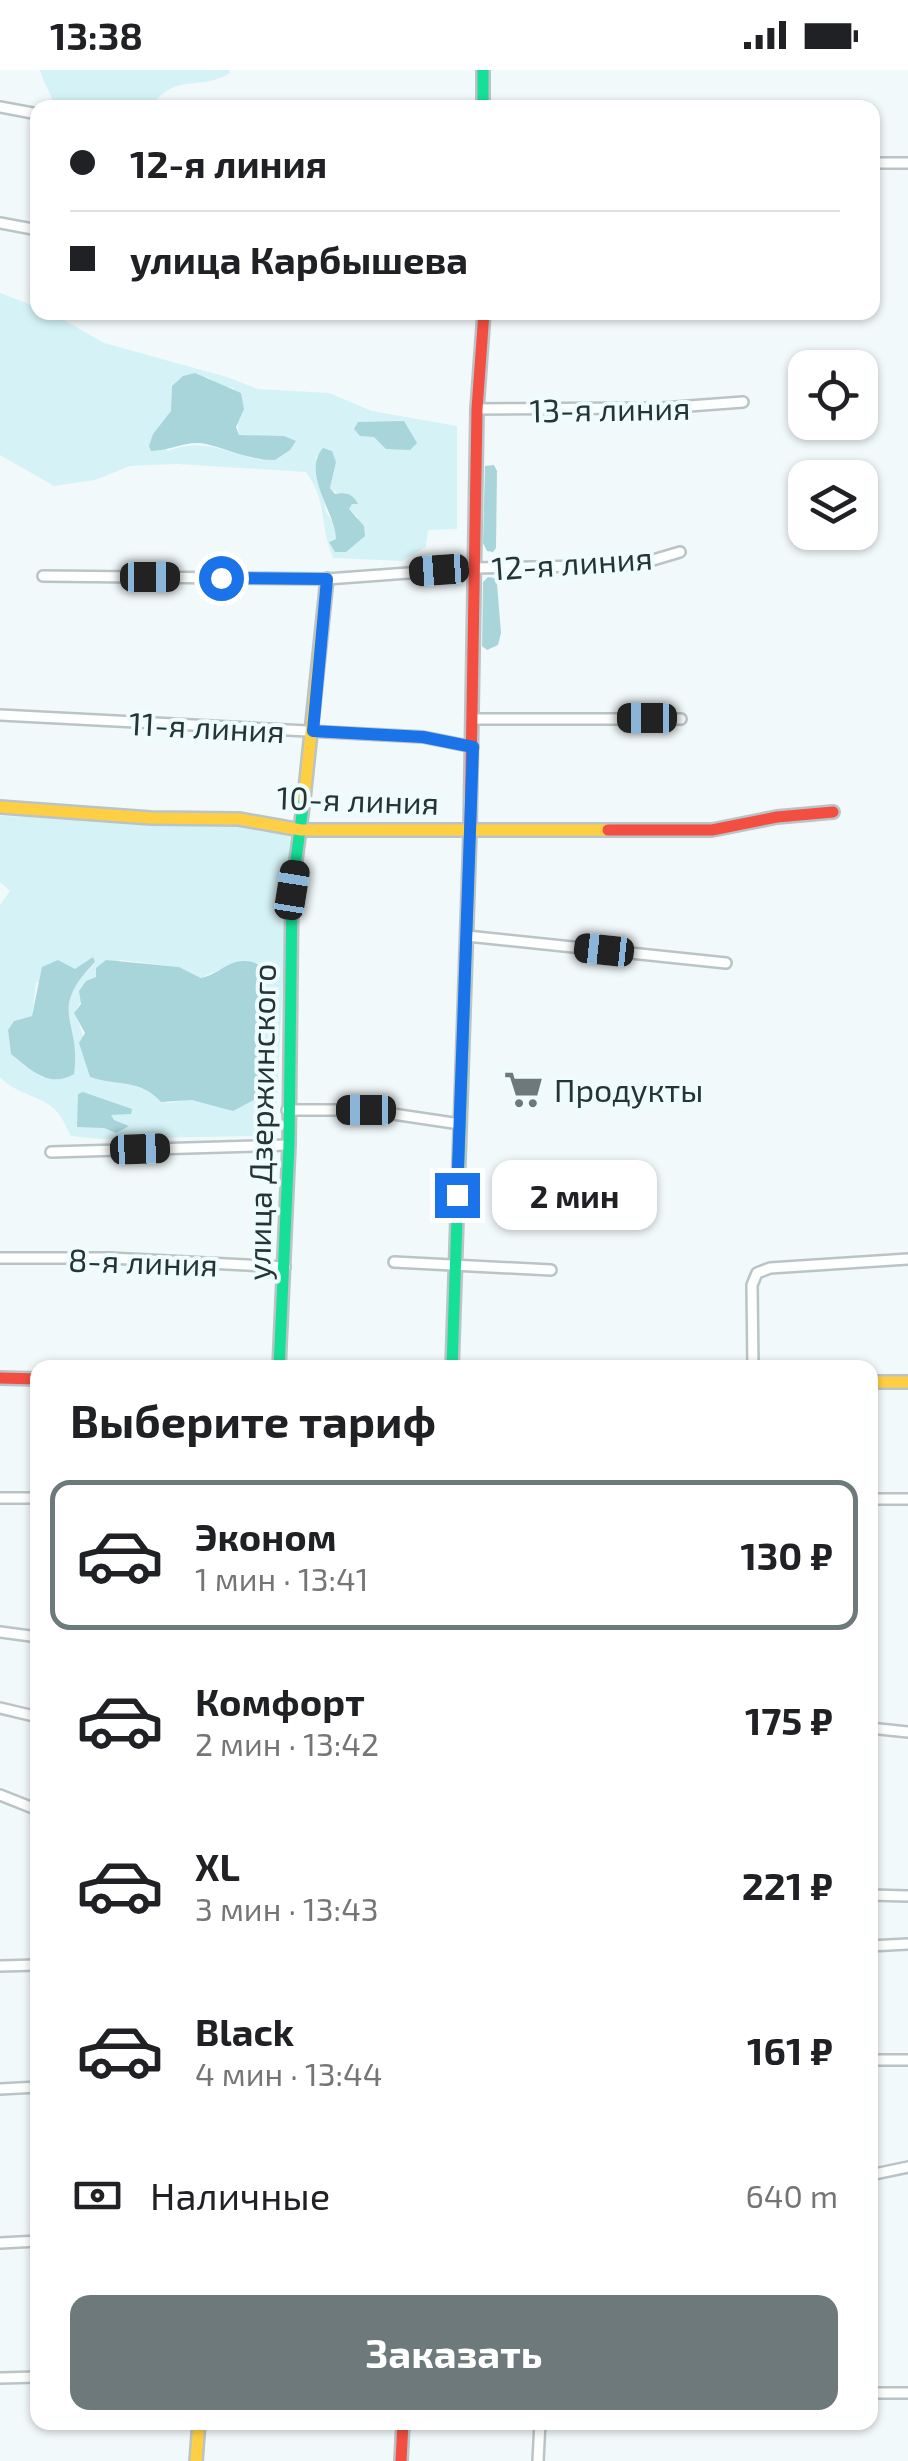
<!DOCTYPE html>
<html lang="ru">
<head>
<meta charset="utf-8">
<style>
	body { margin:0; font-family:"Exo 2",sans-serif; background:#f6f6f6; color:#202124; height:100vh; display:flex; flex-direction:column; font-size:38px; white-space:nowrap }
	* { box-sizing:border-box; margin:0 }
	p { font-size:32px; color:#757577 }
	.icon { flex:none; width:55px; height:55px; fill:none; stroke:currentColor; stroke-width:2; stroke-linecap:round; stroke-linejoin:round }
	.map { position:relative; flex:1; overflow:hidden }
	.details { position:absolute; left:30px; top:1290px; width:848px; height:1070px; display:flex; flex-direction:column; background:#fff; border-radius:20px; box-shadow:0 2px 8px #0004 }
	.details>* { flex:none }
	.guide { position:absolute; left:30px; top:30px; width:850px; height:220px; border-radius:20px; box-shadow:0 2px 8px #0004; display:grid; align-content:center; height:220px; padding:0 40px; background:#fff }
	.tools { position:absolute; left:788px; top:280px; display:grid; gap:20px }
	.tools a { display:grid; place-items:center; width:90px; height:90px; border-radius:20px; background:#fff; box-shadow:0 2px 8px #0004; font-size:50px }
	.end { position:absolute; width:45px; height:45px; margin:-22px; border:12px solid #1a73e8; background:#fff; box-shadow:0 0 0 5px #fff }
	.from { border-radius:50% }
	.bubble { position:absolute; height:70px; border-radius:20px; background:#fff; box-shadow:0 2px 8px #0004; font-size:32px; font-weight:700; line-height:70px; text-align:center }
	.car { position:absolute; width:30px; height:60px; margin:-30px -15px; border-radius:12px; box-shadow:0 0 8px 2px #0007; background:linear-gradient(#222 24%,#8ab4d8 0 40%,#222 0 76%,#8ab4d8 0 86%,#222 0) }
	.guide b { display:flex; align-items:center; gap:35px; height:95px; font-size:38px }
	.guide b+b { border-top:2px solid #e0e0e0 }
	.guide i { width:25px; height:25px; background:#202124 }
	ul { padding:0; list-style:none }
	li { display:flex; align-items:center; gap:30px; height:150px; margin:0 20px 15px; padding:0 20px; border:5px solid transparent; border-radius:20px }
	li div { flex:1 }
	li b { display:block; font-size:38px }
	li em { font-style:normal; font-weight:700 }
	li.on { border-color:#6d797b }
	li>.icon { width:90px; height:90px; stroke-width:1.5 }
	h2 { padding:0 40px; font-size:45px; line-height:120px }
	.pay { display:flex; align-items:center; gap:25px; height:110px; padding:0 40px; font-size:38px }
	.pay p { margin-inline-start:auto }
	.action { display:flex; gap:20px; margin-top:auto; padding:20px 40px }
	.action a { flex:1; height:115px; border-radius:20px; background:#6d797b; color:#fff; font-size:40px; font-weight:700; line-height:115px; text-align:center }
	.status { display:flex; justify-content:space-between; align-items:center; height:70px; padding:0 50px; background:#fff; direction:ltr }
	.status svg { height:28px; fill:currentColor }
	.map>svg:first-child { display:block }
	.green { fill:#d5f3f7; fill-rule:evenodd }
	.water { fill:#a8d5da }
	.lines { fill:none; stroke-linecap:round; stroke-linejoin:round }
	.street-casing { stroke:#bac4c6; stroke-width:14 }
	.fast-casing { stroke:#bac4c6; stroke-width:16 }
	.slow-casing { stroke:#bac4c6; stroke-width:16 }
	.jam-casing { stroke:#bac4c6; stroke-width:16 }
	.street { stroke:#fdfefe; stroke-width:9 }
	.fast { stroke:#16e098; stroke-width:11 }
	.slow { stroke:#ffcf43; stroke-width:11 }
	.jam { stroke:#f24e42; stroke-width:11 }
	.route { stroke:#1a73e8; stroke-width:12 }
	.labels { text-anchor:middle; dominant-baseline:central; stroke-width:8; stroke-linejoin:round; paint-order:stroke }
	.street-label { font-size:32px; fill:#263436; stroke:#effcfe }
	.poi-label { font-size:32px; fill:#263436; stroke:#effcfe; text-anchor:start }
</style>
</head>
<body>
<div class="status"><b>13:38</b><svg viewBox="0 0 49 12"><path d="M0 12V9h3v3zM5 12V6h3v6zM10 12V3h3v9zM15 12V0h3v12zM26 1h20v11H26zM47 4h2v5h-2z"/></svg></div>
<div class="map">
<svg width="908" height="2391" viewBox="0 0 908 2391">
	<rect width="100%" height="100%" fill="#f2f9fa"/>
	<!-- green -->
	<g class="green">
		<path d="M40 0H230V3C196 23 180 0 150 37L55 38C52 23 43 14 40 0Z"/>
		<path d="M0 223 37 237 38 242 52 243 104 273 227 307 258 319 329 323 372 341 457 356V459L428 460 426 477 402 491 333 488C319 454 328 433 306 402L177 394 130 396 95 410 54 416 0 385ZM207 307 221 316 234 318 239 365 252 366 261 390C224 382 204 367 168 381L153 364ZM316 386 336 392 330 418 352 434 348 439 358 447V470L346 482 330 471 336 469V457L326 442Z"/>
		<path d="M0 746 241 751 290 764 276 1048 271 1062 254 1066 100 1069 71 1066C67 1059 63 1049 58 1043 44 1025 17 1026 0 1007V835L10 821 0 812ZM93 888 95 893C69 919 64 931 73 967L43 1008 11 984 8 960 14 951 32 946 36 913 75 899ZM120 890 179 897 201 908 236 892 262 936 255 972 263 1012 171 1033 162 1032C140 1010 117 1016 90 1007 83 983 87 966 74 943L96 907Z"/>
	</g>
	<!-- water -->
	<g class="water">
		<path d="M195 303 241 323 244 339 236 357 239 365 284 366 296 371 290 380 275 390C250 390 230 380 206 374 187 370 170 381 151 381L149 376 153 364 171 341 172 316 183 306Z"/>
		<polygon points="404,351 417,373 410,380 386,379 374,367 360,366 354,359 358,352"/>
		<path d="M323 378 332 381 336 392 330 418 335 424C346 422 353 424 358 434H352L349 439 364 456 365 466 346 482H335L329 472 336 469C336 443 301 404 323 378Z"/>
		<polygon points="494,395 497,401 496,478 493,482 487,481 483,473 485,396"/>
		<polygon points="488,507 494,508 497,514 501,563 498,575 487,580 482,576 483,512"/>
		<path d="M93 887 95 892C46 942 82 950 74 1004 49 1019 30 999 11 984L8 960 14 951 32 946 42 897 58 890 75 899Z"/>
		<path d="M106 890 179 897 201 908C214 906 224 895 236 892 284 882 257 944 256 964 254 985 264 1004 261 1026L233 1041 192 1030 161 1032C141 1009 116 1016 90 1007L79 973 85 963 74 943 81 934 79 921 86 911 96 907V898Z"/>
		<polygon points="83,1022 132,1039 131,1044 111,1045 114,1050 129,1056 116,1063 104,1058 77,1057 78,1024"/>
	</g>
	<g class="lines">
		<defs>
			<g id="street">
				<polyline points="0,37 38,44"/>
				<polyline points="872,93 908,93"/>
				<polyline points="0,153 38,160"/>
				<polyline points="477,339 662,338 743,332"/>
				<polyline points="43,506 327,509 476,498 636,495 680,482"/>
				<polyline points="0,645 423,667 473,677"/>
				<polyline points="473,649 681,649"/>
				<polyline points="467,866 726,893"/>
				<polyline points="287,1040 366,1040 460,1054"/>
				<polyline points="51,1082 289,1075"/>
				<polyline points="0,1188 110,1188 285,1197"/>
				<polyline points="394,1192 551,1200"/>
				<polyline points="753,1298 752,1215 757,1203 770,1198 908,1189"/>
				<polyline points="0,1428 38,1428"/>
				<polyline points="870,1429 908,1429"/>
				<polyline points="0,1562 38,1567"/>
				<polyline points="0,1638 38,1647"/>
				<polyline points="870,1658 908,1662"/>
				<polyline points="0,1725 38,1740"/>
				<polyline points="870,1825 908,1826"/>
				<polyline points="870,1876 908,1874"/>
				<polyline points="0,1896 38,1895"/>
				<polyline points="870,1990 908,1990"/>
				<polyline points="0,2019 38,2017"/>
				<polyline points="870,2105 908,2097"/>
				<polyline points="0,2173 38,2171"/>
				<polyline points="0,2308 38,2307"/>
				<polyline points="870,2323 908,2323"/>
				<polyline points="538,2391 540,2352"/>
			</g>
			<g id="fast">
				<polyline points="483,0 483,38"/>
				<polyline points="279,1298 289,1075 292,820 304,729"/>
				<polyline points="452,1298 470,762"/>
			</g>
			<g id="slow">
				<polyline points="304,729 327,509"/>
				<polyline points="0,737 151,748 239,749 301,760 608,760"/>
				<polyline points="870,1312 908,1312"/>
				<polyline points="196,2391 199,2352"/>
			</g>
			<g id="jam">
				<polyline points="608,760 712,760 777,747 833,742"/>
				<polyline points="470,762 477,339 484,242"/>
				<polyline points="0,1308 38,1309"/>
				<polyline points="401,2391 403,2352"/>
			</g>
		</defs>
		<!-- street casing -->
		<use href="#street" class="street-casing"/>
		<!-- fast casing -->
		<use href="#fast" class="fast-casing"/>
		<!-- slow casing -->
		<use href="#slow" class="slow-casing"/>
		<!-- jam casing -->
		<use href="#jam" class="jam-casing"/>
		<!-- street -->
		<use href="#street" class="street"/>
		<!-- fast -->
		<use href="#fast" class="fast"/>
		<!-- slow -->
		<use href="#slow" class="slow"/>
		<!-- jam -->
		<use href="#jam" class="jam"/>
	</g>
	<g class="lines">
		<!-- route -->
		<polyline class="route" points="221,508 327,509 313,661 423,667 473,677 457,1125"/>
	</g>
	<!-- icons -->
	<defs>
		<symbol id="supermarket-bare" viewBox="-9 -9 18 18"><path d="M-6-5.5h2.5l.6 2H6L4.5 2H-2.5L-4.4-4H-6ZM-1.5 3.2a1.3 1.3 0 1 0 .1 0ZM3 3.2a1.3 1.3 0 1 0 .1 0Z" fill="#6d797b" stroke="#effcfe" stroke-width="2.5" paint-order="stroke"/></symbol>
	</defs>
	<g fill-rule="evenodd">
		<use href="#supermarket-bare" x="496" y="992" width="55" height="55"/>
	</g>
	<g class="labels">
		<!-- street labels -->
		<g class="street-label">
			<text transform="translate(610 338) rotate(-1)">13-я линия</text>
			<text transform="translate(572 492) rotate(-4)">12-я линия</text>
			<text transform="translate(207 656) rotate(3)">11-я линия</text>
			<text transform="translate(358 729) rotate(2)">10-я линия</text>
			<text transform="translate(260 1052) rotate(-89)">улица Дзержинского</text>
			<text transform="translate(143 1191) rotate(2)">8-я линия</text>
		</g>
		<!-- poi labels -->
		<g class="poi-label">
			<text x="554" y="1019">Продукты</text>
		</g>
	</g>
</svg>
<div class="tools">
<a><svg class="icon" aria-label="locate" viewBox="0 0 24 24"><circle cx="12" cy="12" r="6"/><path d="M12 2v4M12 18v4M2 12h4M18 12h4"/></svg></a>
<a><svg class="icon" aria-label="layers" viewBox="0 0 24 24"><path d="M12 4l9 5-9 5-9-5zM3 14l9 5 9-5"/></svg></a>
</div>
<i class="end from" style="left:221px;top:508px"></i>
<i class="end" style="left:457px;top:1125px"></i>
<div class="bubble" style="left:492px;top:1090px;width:165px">2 мин</div>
<i class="car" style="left:439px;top:500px;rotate:266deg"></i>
<i class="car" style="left:150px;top:507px;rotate:90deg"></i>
<i class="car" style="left:647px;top:648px;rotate:270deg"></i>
<i class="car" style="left:292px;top:820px;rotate:9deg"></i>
<i class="car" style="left:604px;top:880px;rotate:276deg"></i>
<i class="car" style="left:366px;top:1040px;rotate:270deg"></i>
<i class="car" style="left:140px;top:1079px;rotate:88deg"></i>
<div class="guide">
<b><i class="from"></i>12-я линия</b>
<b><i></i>улица Карбышева</b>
</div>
<section class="details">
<h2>Выберите тариф</h2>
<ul>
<li class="on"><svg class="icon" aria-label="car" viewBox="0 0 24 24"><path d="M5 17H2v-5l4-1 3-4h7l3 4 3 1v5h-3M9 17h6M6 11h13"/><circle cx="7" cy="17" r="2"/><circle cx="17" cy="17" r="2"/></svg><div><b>Эконом</b><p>1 мин · 13:41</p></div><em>130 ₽</em></li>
<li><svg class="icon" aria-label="car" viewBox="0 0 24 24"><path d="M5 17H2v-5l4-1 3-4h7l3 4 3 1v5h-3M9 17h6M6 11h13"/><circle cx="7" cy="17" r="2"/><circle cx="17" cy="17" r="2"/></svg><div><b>Комфорт</b><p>2 мин · 13:42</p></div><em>175 ₽</em></li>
<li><svg class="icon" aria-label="car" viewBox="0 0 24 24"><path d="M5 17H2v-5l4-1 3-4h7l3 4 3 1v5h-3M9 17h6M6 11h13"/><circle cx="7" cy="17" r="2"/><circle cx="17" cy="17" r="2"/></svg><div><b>XL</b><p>3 мин · 13:43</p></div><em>221 ₽</em></li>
<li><svg class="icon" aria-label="car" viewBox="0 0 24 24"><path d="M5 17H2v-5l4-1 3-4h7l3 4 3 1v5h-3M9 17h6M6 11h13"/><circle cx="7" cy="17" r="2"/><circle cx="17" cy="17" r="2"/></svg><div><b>Black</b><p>4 мин · 13:44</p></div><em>161 ₽</em></li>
</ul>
<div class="pay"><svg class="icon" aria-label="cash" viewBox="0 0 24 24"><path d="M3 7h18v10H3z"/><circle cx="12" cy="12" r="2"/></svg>Наличные<p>640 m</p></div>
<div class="action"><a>Заказать</a></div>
</section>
</div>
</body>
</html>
